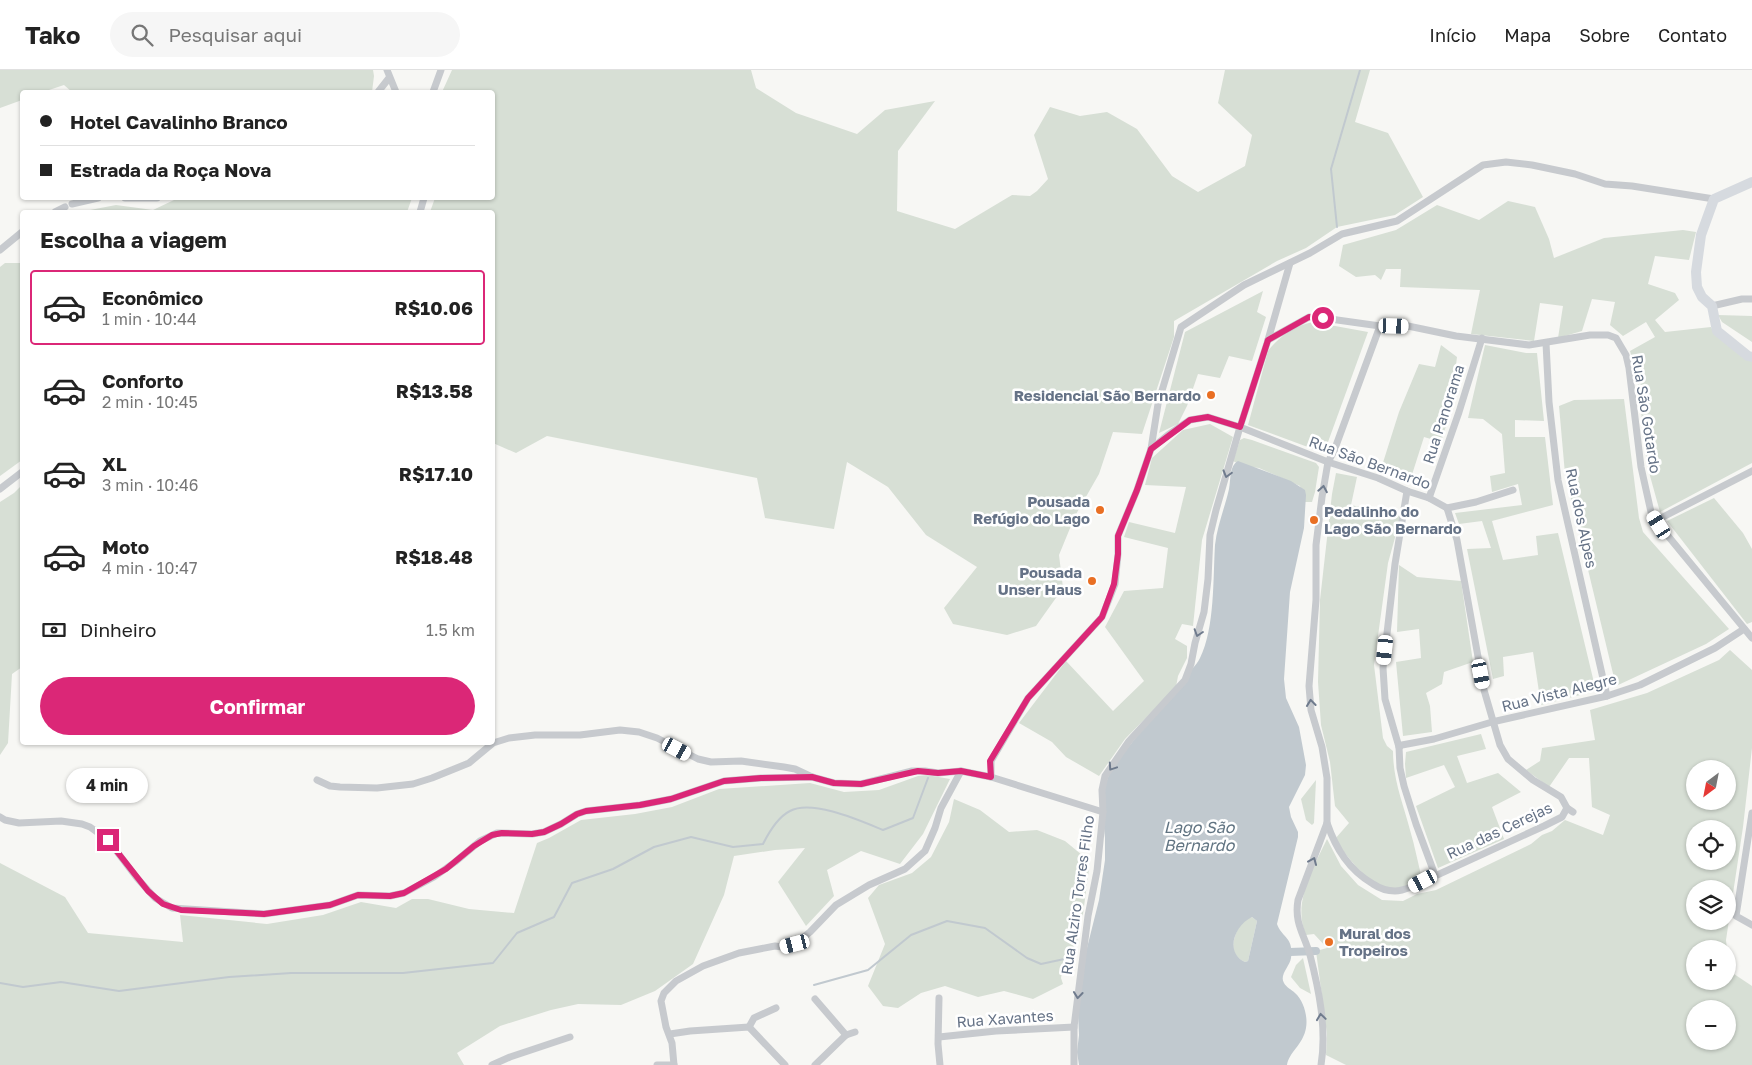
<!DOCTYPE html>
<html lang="pt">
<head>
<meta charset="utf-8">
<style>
	body { margin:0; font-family:"Golos Text",sans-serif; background:#f6f6f6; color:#222; height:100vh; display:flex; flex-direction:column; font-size:19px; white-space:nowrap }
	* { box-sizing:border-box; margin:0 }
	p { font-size:16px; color:#767676 }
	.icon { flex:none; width:28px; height:28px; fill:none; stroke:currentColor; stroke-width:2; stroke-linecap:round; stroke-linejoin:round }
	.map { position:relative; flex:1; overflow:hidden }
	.side { position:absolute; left:20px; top:140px; width:475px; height:535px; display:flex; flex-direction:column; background:#fff; border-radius:5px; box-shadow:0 1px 4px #0004 }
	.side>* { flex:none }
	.hud { position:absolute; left:20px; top:20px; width:475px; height:110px; border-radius:5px; box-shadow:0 1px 4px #0004; display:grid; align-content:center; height:110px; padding:0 20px; background:#fff }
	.needle { width:32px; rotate:212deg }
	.fabs { position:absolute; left:1686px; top:690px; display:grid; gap:10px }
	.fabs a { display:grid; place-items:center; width:50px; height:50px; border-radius:50%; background:#fff; box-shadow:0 1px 4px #0004; font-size:25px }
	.end { position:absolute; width:22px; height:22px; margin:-11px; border:6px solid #db2777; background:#fff; box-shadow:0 0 0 2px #fff }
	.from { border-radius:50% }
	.bubble { position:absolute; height:35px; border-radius:18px; background:#fff; box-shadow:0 1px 4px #0004; font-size:16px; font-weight:700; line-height:35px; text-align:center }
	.car { position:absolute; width:15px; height:30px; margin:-15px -8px; border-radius:6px; box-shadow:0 0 4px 1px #0007; background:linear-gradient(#fff 24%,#345 0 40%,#fff 0 76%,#345 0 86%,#fff 0) }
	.hud b { display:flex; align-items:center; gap:18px; height:48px; font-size:19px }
	.hud b+b { border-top:1px solid #e0e0e0 }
	.hud i { width:12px; height:12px; background:#222 }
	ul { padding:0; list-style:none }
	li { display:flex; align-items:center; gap:15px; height:75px; margin:0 10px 8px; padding:0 10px; border:2px solid transparent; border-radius:5px }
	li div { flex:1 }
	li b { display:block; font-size:19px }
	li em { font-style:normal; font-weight:700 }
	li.selected { border-color:#db2777 }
	li>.icon { width:45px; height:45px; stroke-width:1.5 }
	h2 { padding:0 20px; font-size:22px; line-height:60px }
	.pay { display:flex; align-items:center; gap:12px; height:55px; padding:0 20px; font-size:19px }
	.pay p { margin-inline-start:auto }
	.action { display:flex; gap:10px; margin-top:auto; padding:10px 20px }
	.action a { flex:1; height:58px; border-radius:30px; background:#db2777; color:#fff; font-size:20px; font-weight:700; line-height:58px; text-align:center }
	header { display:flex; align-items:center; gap:30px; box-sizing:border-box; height:70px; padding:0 25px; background:#fff; border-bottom:1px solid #e0e0e0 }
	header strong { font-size:24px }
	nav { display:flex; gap:28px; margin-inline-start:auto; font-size:18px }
	.search { width:350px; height:45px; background:#f6f6f6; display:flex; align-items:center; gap:12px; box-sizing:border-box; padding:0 18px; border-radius:28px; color:#767676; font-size:19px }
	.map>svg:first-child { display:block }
	.green { fill:#d7dfd5; fill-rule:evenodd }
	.water { fill:#c1c9cf; fill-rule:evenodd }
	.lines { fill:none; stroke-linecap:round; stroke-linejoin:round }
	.stream { stroke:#c1c9cf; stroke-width:2 }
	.canal { stroke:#c1c9cf; stroke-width:8 }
	.street { stroke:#c7cace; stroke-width:7 }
	.secondary { stroke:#d6dadf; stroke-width:10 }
	.oneway { stroke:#6f7b8d }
	.route { stroke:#db2777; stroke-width:6 }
	.poi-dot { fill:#e96f23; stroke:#fff; stroke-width:2 }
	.labels { text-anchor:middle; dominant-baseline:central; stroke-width:5; stroke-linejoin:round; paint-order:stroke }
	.poi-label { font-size:15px; font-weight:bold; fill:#657286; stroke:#fff; text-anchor:end }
	.street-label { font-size:15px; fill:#657286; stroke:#fff }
	.water-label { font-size:16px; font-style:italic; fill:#617482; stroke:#fff }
</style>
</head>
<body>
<header>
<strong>Tako</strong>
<div class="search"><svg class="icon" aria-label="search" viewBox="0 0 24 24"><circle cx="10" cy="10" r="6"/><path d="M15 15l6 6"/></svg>Pesquisar aqui</div>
<nav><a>Início</a><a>Mapa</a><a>Sobre</a><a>Contato</a></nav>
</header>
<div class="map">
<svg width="1752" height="995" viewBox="0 0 1752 995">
	<rect width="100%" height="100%" fill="#f7f7f4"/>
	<!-- green -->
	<g class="green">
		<polygon points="0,0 373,0 374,6 372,22 72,22 64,15 43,22 22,22 22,30 0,38"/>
		<polygon points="452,0 751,0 756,18 796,43 857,64 885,40 935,31 898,81 897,141 955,159 1012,125 1030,126 1037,121 1048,109 1034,65 1050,37 1080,46 1107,42 1137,59 1172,106 1198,122 1245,96 1252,65 1218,33 1225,0 1370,0 1355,52 1388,63 1423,127 1395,145 1337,157 1306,178 1277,191 1174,251 1174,267 1142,364 1113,362 1099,404 1075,446 1059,485 1063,518 1036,556 1007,565 953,554 944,538 977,497 926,465 888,417 847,392 834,459 765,448 757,408 547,366 516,383 493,373 492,142 430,142 435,128 492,128 492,22 442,22"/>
		<polygon points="193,128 412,128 407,142 90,142 90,140 116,135 153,140 174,130"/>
		<polygon points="1508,131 1535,137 1549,169 1554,188 1604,168 1683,160 1696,162 1689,190 1655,186 1648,214 1675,223 1679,230 1655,250 1665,262 1711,257 1714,263 1752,291 1752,393 1660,442 1647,395 1637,305 1630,281 1655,267 1646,252 1623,266 1610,255 1615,232 1592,229 1582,261 1558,268 1563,236 1540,233 1534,271 1471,264 1480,220 1400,217 1401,199 1386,199 1381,210 1375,205 1356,207 1339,196 1343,175 1396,160 1437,135 1479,150"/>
		<polygon points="5,193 22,193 22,390 0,406 0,197"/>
		<polygon points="1263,221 1257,242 1266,247 1252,291 1229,286 1220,308 1198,304 1187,336 1178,354 1159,363 1185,262"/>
		<polygon points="1718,245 1752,246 1752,272 1722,252"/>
		<path d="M1313 252 1368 262 1324 383 1248 355 1268 281C1278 267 1296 255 1313 252Z"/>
		<polygon points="1441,275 1457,287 1450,343 1441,372 1424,367 1409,414 1380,402 1399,342 1419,294 1435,297"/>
		<polygon points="1485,275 1526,283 1537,283 1544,351 1515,350 1515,367 1545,367 1553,435 1492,451 1503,490 1538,485 1536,466 1558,463 1596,621 1541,635 1533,582 1503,587 1504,606 1493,609 1467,479 1491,478 1482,451 1459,454 1455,443 1522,435 1518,414 1492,422 1490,406 1505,403 1502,364 1483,349 1468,348"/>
		<polygon points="1624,329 1639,448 1643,462 1729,559 1706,574 1616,616 1565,404 1559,336 1574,330"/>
		<polygon points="1210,354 1233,367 1202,470 1193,556 1182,554 1175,569 1187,576 1187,588 1178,606 1176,617 1125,669 1099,706 1066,687 1052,672 1019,653 1066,591 1113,641 1144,611 1105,557 1124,521 1163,518 1168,478 1124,467 1129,452 1175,463 1186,417 1145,415 1152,388 1183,360"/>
		<polygon points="1244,368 1252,370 1316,393 1319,397 1315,422 1312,432 1304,432 1300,416 1259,398 1243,396 1233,391 1240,370"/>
		<path d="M1336 403 1357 407 1351 435 1401 446 1388 493 1374 595 1383 668 1387 676 1393 681C1393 710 1403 733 1410 760 1415 777 1418 793 1422 809 1414 813 1405 817 1396 819 1372 821 1347 787 1335 769L1349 753 1335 736 1330 692 1321 655 1318 612 1320 530 1332 424Z"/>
		<polygon points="22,415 22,597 12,604 8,673 0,685 0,432 14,423"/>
		<polygon points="1714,428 1743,463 1752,479 1752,552 1747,554 1667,451"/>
		<polygon points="1399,495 1417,507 1461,511 1473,592 1444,602 1442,614 1426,623 1430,636 1432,662 1403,666 1396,592 1421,588 1419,559 1397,562"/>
		<path d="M1730 580 1752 600V678L1743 757 1726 870 1727 879H1695V911H1728V893V900L1752 916V995H1346L1326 985 1327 964 1316 881 1327 878 1314 864 1306 865C1292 834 1313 798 1327 769L1341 796 1358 815 1382 830 1403 831 1417 824 1436 820 1531 774 1542 765 1552 761 1565 750 1603 765 1610 745 1592 737 1589 688H1569L1549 717 1526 700 1540 691 1542 678 1595 670 1590 640 1647 623 1719 590ZM1695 699H1728V731H1695ZM1695 759H1728V791H1695ZM1695 819H1728V851H1695ZM1695 939H1728V971H1695Z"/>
		<polygon points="1481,664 1486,679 1457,686 1467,713 1498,703 1521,722 1492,737 1504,769 1438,798 1416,736 1455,717 1444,695 1406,708 1405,694 1406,682"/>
		<polygon points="927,705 950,709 923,764 900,794 861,781 827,800 834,826 806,856 778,812 805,778 775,780 734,786 724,825 693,894 655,921 621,935 578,934 551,940 500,956 457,983 464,995 0,995 0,793 65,827 88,863 183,872 180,845 267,854 323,845 361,832 396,838 412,829 428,829 469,839 514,843 537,773 549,768 581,750 635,744 672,737 719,719 810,713 844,722 879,720 918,706"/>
		<polygon points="1316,710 1314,753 1312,755 1306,750 1301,729"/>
		<polygon points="954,729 980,740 1009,762 1037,760 1065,771 1082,785 1089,799 1083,844 1077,872 1064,889 1061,908 1063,914 1033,929 1004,921 978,927 945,916 921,923 898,938 883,936 868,916 885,874 868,828 879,815 912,803 931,787 949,752"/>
		<path d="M1252 847 1257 851 1248 891 1245 892C1241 890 1235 886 1234 881 1231 873 1238 855 1244 850 1247 849 1249 848 1252 847Z"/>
		<polygon points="1303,888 1311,924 1300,918 1291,907 1296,895"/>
	</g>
	<!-- water -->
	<path class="water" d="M1238 391 1291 411 1305 420 1306 425 1304 458 1290 522 1284 609 1286 628 1299 657 1306 695 1305 705 1289 737 1291 747 1298 762V767L1277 854C1282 868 1294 867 1291 888 1290 896 1279 905 1284 913 1286 917 1292 920 1295 923 1304 931 1308 947 1306 958 1303 975 1289 982 1287 995H1079L1077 982 1079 965 1078 943 1084 890 1099 830 1105 790V768L1101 727 1111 699 1183 608C1189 602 1196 596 1200 588 1215 558 1213 508 1215 475 1217 456 1225 437 1229 419 1231 410 1229 396 1238 391ZM1252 847 1257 851 1248 891 1245 892C1224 882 1235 855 1252 847Z"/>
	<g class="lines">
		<!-- stream -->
		<g class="stream">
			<polyline points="1337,157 1331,99 1360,0"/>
			<path d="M0 913 23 917 61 912 119 921 229 907 291 903H403L493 893 517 863 554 847 572 813 613 799 654 777 691 767 733 777 763 774C769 762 778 747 790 741 812 729 861 751 883 760L913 748 928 708"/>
			<polyline points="814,915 868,900 911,865 947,851 985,858 1027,888 1041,894 1069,888"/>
		</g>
		<!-- canal -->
		<polyline class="canal" points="1290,882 1316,881"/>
		<!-- street -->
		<g class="street">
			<polyline points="387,0 396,22"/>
			<polyline points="378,22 389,8"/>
			<polyline points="433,22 441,0"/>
			<polyline points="125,128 157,128"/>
			<polyline points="72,134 98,128"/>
			<polyline points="55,142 65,137"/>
			<polyline points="420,142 424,128"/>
			<polyline points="0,180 22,162"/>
			<polyline points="1712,236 1742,229 1752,229"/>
			<polyline points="1268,270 1309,247 1316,247 1380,256 1408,256 1456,266 1529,275 1590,265 1608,265 1616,268 1626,285 1629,298 1641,397 1651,442 1659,455 1752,568"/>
			<polyline points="1546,273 1549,332 1558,410 1607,626"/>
			<polyline points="1151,379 1168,365 1190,350 1208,347 1240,357 1328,392 1378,408 1407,421 1429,428 1447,438 1457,470 1484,620 1500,675 1508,689 1533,710 1561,727 1567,738 1573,742"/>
			<polyline points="0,419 22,402"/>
			<polyline points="1407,421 1395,494 1383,598 1385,629 1399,677 1400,698 1404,716 1416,754 1435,805"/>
			<polyline points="1429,428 1459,342 1482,268"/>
			<polyline points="1447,438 1476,432 1513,420"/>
			<polyline points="1659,455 1661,448 1752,401"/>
			<polyline points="1399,677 1402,675 1434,669 1492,652 1607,626 1640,615 1715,578 1744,559"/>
			<polyline points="991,707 991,691 1028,628 1102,547 1115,514 1118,484 1118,466 1137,420 1151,379 1158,334 1181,257 1244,215 1310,183 1342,164 1397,151 1483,95 1506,92 1532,95 1575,104 1605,114 1632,116 1714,129"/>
			<polyline points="317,710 330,716 340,717 377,718 413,714 432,708 469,693 493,673 509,668 535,665 580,665 620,660 639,662 657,668 698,689 711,692 741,691 784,697 795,699 812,707 834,713 861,714 912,701 925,701 938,703 961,701 991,707 1103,742"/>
			<polyline points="1752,743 1736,846 1752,855"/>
			<polyline points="0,747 5,750 19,753 61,751 82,754 90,757 108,770 137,808 155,828 172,838 264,844 330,835 358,825 390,826 404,823 434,807 455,792 480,771 497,763 532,764 544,762 561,754 577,744 586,741 640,735 671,729 724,711 761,708 812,707"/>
			<path d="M1327 753C1336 779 1349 800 1373 814 1379 818 1388 821 1395 821 1400 821 1406 819 1411 817L1544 756 1562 747 1567 738"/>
			<polyline points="939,928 938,974 940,995"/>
			<polyline points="815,929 846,965"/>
			<polyline points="749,957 754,948 776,938"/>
			<polyline points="670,964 690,961 749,957 785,995"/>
			<polyline points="939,967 996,961 1074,957"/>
			<polyline points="492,995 510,987 570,967"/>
			<polyline points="657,995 674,995"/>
			<polyline points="674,995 672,973 666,957 661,931 664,923 676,911 703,896 739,883 775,876 782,877 795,874 810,862 836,835 869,815 905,799 925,781 935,758 941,738 961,701"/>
			<polyline points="815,995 846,965 855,962"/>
			<polyline points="1074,995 1074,957 1088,846 1097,801 1103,742 1102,720 1105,706 1129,671 1185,610 1191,594 1195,573 1204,542 1208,509 1210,465 1216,440 1240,357 1268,270 1290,193"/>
			<path d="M1321 995C1327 959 1319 920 1310 885 1304 864 1294 853 1298 830L1327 753V708L1322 677 1311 640 1309 616 1316 530V475L1322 427 1328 392 1334 381 1380 256"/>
		</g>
		<!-- secondary -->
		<polyline class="secondary" points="1752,112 1714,129 1701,165 1696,202 1697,217 1702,227 1712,236 1717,261 1748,286 1752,287"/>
	</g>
	<!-- one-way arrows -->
	<defs><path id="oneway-chevron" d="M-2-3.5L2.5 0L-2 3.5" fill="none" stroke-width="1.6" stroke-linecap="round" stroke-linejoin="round" transform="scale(1.25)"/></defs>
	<g class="oneway">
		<use href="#oneway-chevron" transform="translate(1227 404) rotate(106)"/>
		<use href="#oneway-chevron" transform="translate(1323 419) rotate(-80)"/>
		<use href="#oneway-chevron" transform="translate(1198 563) rotate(108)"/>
		<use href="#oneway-chevron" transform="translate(1311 633) rotate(-96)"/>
		<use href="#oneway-chevron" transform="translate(1112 697) rotate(124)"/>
		<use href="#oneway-chevron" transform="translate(1313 791) rotate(-67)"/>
		<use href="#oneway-chevron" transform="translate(1078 925) rotate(96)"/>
		<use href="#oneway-chevron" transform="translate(1321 947) rotate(-98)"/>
	</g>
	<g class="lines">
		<!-- route -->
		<polyline class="route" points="108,770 148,821 163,834 181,840 264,844 330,835 358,825 390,826 404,823 446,799 474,776 492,765 502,763 532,764 544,762 561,754 577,744 586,741 640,735 671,729 724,711 761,708 812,707 834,713 861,714 918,701 938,703 961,701 991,707 990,691 1028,628 1102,547 1114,514 1118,484 1118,466 1137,420 1151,379 1190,350 1208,347 1240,357 1268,270 1309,247 1323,248"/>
	</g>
	<!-- markers -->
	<g class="poi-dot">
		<circle cx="1211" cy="325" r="5"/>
		<circle cx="1100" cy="440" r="5"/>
		<circle cx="1314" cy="450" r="5"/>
		<circle cx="1092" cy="511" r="5"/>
		<circle cx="1329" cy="872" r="5"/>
	</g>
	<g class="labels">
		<!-- poi labels -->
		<g class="poi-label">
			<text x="1201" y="325">Residencial São Bernardo</text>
			<text x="1090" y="431">Pousada<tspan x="1090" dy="17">Refúgio do Lago</tspan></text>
			<text x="1324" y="441" text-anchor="start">Pedalinho do<tspan x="1324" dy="17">Lago São Bernardo</tspan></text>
			<text x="1082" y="502">Pousada<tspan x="1082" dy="17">Unser Haus</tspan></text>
			<text x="1339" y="863" text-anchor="start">Mural dos<tspan x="1339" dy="17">Tropeiros</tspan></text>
		</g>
		<!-- street labels -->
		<g class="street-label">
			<text transform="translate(1443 344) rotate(-72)">Rua Panorama</text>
			<text transform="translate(1647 344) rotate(81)">Rua São Gotardo</text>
			<text transform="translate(1370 392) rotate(20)">Rua São Bernardo</text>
			<text transform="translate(1582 448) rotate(78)">Rua dos Alpes</text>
			<text transform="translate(1559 622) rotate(-14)">Rua Vista Alegre</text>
			<text transform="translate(1499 760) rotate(-25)">Rua das Cerejas</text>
			<text transform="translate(1077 825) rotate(-82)">Rua Alziro Torres Filho</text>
			<text transform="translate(1005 948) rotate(-4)">Rua Xavantes</text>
		</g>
		<!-- water labels -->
		<g class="water-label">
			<text x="1199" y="757">Lago São<tspan x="1199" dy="18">Bernardo</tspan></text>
		</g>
	</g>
</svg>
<div class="fabs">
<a><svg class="needle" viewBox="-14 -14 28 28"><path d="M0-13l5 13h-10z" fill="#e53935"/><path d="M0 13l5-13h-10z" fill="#767676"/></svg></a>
<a><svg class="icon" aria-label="locate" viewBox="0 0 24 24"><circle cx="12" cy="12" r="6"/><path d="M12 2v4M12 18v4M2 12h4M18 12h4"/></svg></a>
<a><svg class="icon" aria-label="layers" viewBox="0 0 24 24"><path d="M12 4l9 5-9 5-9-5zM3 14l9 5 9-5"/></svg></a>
<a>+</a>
<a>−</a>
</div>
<i class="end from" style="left:1323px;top:248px"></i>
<i class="end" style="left:108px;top:770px"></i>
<div class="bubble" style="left:66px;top:698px;width:82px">4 min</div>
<i class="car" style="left:1394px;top:256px;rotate:92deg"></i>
<i class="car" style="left:1659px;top:455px;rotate:328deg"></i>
<i class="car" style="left:1385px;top:580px;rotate:186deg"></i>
<i class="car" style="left:1481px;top:604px;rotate:169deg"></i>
<i class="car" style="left:677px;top:679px;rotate:118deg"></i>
<i class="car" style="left:1423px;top:811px;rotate:243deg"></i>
<i class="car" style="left:795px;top:874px;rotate:256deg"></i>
<div class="hud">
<b><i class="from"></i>Hotel Cavalinho Branco</b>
<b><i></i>Estrada da Roça Nova</b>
</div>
<section class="side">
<h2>Escolha a viagem</h2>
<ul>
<li class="selected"><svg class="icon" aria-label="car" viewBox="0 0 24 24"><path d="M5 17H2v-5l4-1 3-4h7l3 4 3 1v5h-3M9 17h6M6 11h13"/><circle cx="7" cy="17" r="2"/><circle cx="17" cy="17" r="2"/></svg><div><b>Econômico</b><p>1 min · 10:44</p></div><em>R$10.06</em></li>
<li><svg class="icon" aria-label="car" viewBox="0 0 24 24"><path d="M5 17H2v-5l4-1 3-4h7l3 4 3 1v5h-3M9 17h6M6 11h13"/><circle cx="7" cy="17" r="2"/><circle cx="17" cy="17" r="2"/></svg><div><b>Conforto</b><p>2 min · 10:45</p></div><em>R$13.58</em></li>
<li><svg class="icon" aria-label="car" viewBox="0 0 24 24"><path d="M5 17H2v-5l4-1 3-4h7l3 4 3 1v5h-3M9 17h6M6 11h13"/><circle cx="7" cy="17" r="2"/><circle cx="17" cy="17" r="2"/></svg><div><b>XL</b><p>3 min · 10:46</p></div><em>R$17.10</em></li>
<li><svg class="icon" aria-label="car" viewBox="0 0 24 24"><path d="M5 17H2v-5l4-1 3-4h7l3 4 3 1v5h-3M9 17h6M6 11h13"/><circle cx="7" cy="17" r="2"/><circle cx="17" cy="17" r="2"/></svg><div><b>Moto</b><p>4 min · 10:47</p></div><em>R$18.48</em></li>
</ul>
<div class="pay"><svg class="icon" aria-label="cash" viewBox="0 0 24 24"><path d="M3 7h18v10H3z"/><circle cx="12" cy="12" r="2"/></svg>Dinheiro<p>1.5 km</p></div>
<div class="action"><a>Confirmar</a></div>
</section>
</div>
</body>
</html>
